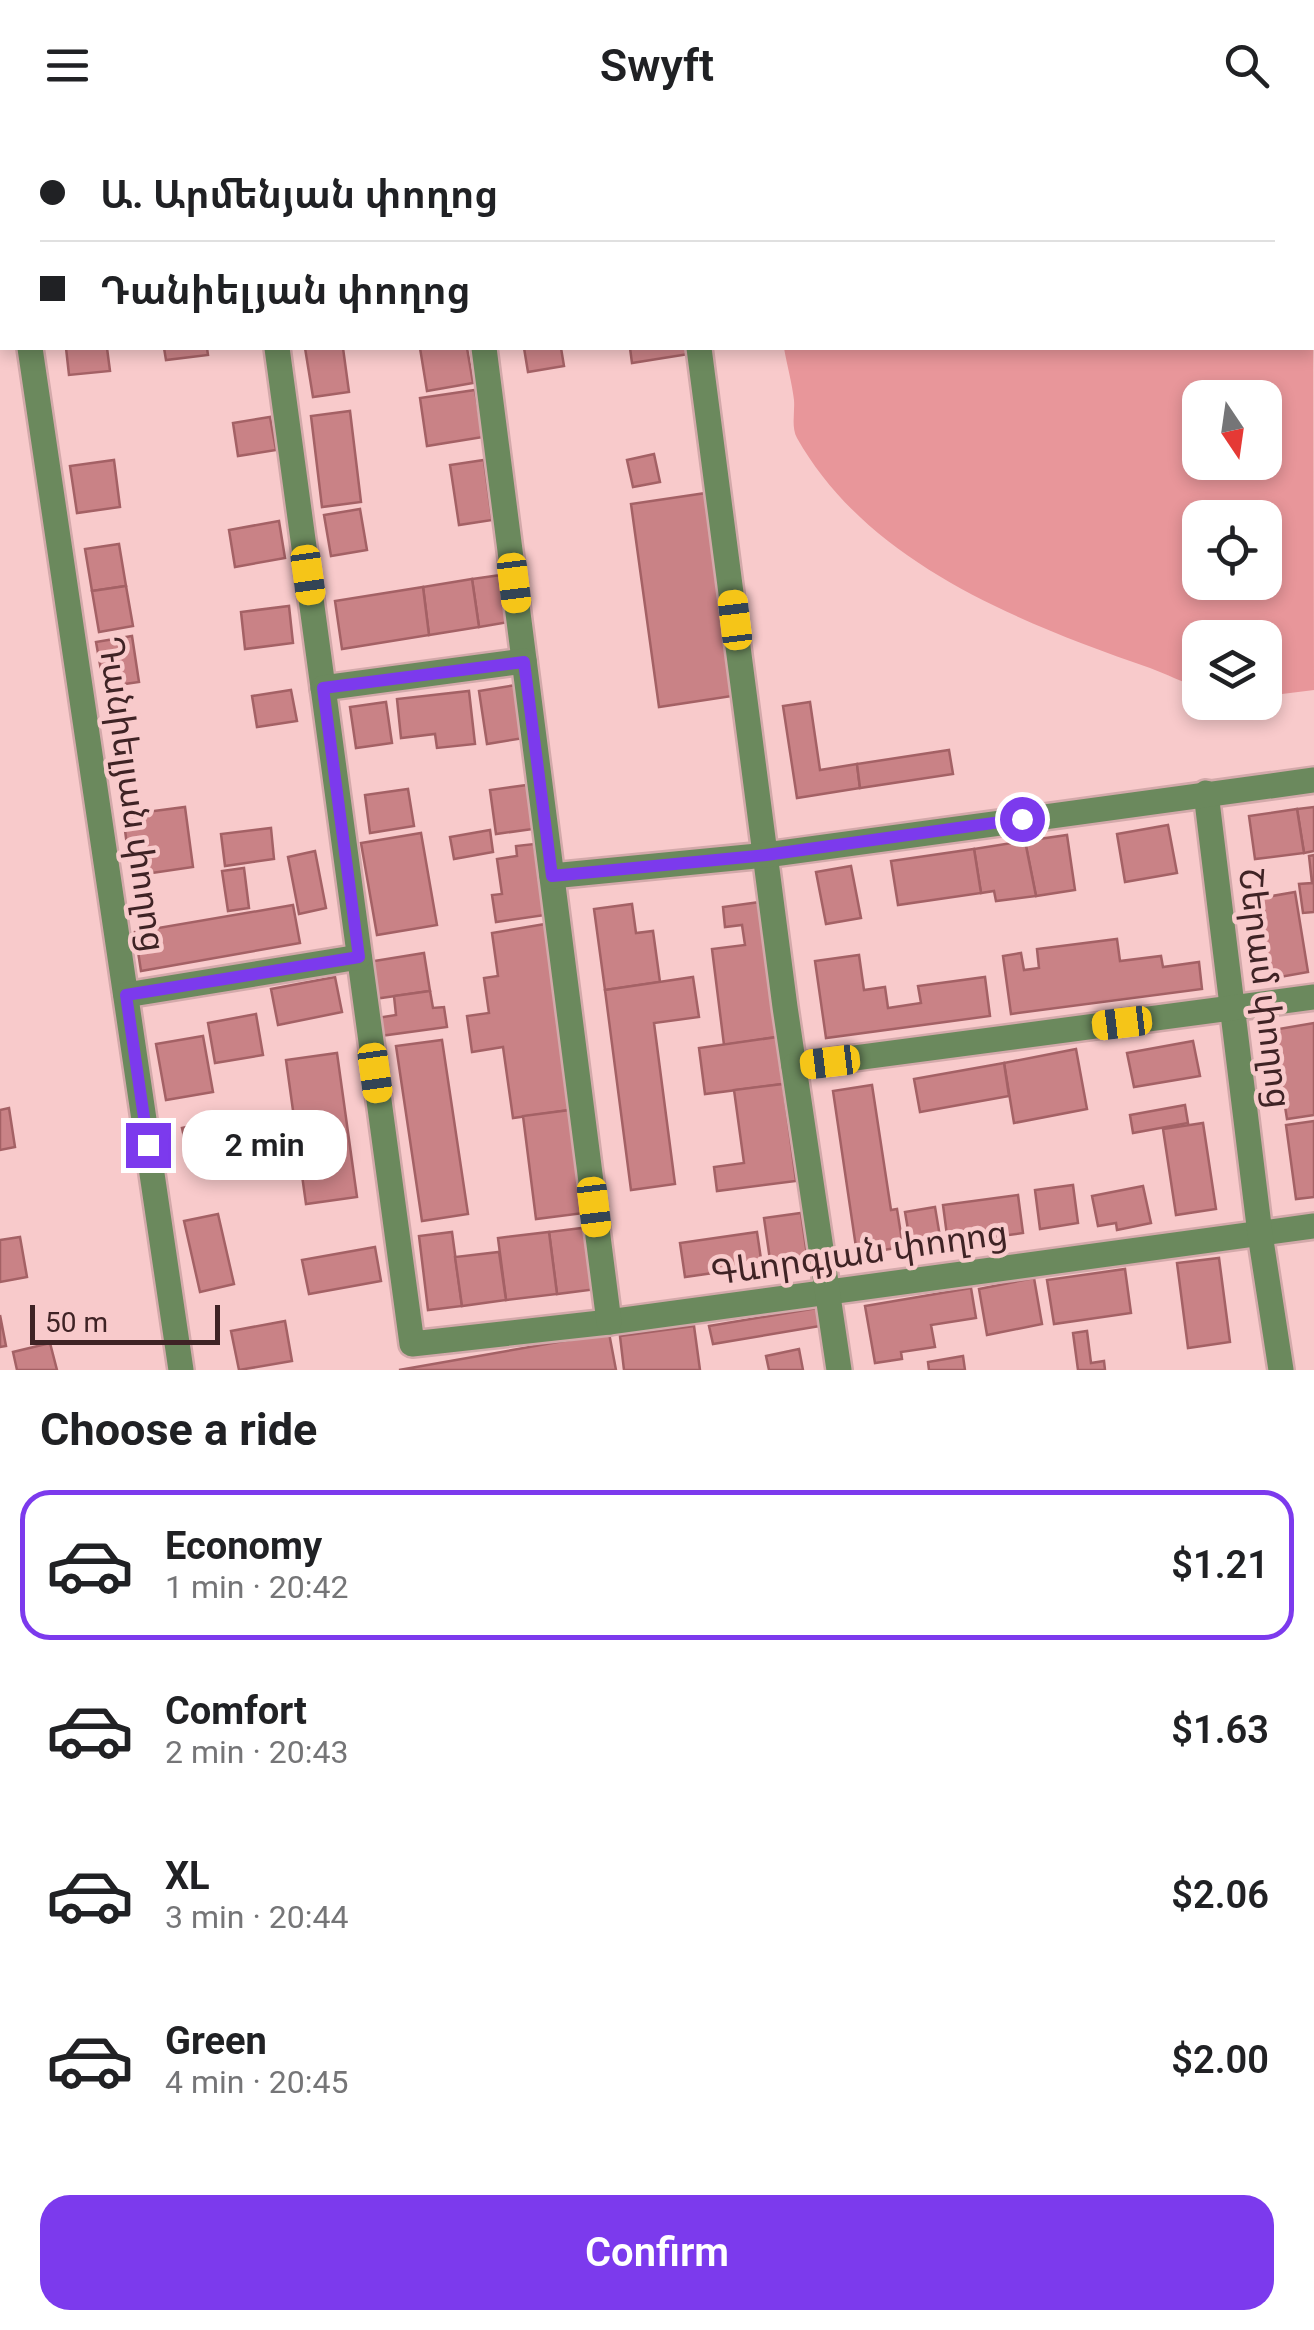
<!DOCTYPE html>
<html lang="en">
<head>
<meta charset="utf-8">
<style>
	body { margin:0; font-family:Roboto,"Noto Sans Armenian",sans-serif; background:#f6f6f6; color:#202124; height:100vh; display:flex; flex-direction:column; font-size:38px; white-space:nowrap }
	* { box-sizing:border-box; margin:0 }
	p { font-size:32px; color:#757577 }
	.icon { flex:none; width:55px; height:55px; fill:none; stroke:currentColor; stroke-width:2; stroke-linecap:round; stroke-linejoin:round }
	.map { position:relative; height:1240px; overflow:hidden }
	.sheet { display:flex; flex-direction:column; background:#fff; flex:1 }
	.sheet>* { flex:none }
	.hud { position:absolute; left:0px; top:0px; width:1315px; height:220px; box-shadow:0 5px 15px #0003; display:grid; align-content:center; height:220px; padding:0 40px; background:#fff }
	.needle { width:65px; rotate:167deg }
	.tools { position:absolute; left:1182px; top:250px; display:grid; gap:20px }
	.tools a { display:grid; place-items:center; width:100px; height:100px; border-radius:20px; background:#fff; box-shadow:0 5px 15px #0003; font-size:50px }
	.scale { position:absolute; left:30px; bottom:25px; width:190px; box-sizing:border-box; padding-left:10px; border:5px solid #3f2325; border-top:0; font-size:28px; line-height:35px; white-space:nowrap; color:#3f2325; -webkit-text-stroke:8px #f8cacb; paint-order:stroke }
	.end { position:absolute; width:45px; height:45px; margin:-22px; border:12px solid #7c3aed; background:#fff; box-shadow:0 0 0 5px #fff }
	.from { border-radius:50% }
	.bubble { position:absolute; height:70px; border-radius:30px; background:#fff; box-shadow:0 5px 15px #0003; font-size:32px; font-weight:600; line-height:70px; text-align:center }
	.car { position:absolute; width:30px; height:60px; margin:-30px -15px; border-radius:12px; box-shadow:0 0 8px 2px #0007; background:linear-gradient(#f5c518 24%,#345 0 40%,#f5c518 0 76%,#345 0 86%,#f5c518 0) }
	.hud b { display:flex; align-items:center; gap:35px; height:95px; font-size:38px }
	.hud b+b { border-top:2px solid #e0e0e0 }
	.hud i { width:25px; height:25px; background:#202124 }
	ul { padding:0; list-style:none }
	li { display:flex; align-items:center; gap:30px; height:150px; margin:0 20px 15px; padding:0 20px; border:5px solid transparent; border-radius:30px }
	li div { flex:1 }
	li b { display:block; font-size:38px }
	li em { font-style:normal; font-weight:600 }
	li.selected { border-color:#7c3aed }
	li>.icon { width:90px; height:90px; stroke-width:1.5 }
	h2 { padding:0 40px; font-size:45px; line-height:120px }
	.primary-button { display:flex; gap:20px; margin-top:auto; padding:20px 40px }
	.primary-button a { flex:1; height:115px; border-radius:30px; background:#7c3aed; color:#fff; font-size:40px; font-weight:600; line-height:115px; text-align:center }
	header { display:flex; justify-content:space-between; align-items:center; height:130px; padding:0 40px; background:#fff; font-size:45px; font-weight:600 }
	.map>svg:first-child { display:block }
	.green { fill:#e8969a; fill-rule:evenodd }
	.building { fill:#c98286; stroke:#a46165; stroke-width:2.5 }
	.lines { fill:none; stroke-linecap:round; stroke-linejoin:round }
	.minor-casing { stroke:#d3a9aa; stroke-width:30 }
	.minor { stroke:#6b895d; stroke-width:25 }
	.route { stroke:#7c3aed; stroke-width:12 }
	.labels { text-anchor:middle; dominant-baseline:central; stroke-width:9; stroke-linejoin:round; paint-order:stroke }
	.street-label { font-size:35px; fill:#3f2325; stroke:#f8cacb }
</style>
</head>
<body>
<header><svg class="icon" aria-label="menu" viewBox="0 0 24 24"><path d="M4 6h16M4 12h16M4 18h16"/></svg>Swyft<svg class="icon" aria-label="search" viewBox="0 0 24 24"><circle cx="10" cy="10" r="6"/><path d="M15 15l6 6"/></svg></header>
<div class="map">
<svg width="1314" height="1240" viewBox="0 0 1314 1240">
	<rect width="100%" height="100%" fill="#f8cacb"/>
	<!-- green -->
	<path class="green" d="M1313 143 1314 560 1265 566V508H1200V557C1182 553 1167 544 1150 538 1021 493 868 434 797 308 791 297 795 283 794 270 792 253 787 235 784 218H1312ZM1200 268H1265V332H1200ZM1200 388H1265V452H1200Z"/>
	<!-- building -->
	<g class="building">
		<rect x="31" y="0" width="38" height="2"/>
		<rect x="191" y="0" width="38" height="2"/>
		<polygon points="274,0 314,0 314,2 275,2"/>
		<rect x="385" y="0" width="57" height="2"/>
		<polygon points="492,0 547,0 547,2 493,2"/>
		<polygon points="1066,0 1314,0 1314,21 1312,2 1066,2"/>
		<polygon points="66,218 107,218 110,241 69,245"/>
		<polygon points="164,218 207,218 208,225 166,230"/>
		<polygon points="305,218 343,218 349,262 313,267"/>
		<polygon points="420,218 467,218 473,253 427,261"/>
		<polygon points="524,218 561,218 564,236 528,242"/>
		<polygon points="630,218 694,218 695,223 632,233"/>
		<polygon points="475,260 483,307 427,316 420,268"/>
		<polygon points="350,281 361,372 322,377 311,286"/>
		<polygon points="270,287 276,320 238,326 233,293"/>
		<polygon points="654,324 660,352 633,357 627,330"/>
		<polygon points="114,330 120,377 77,383 70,336"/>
		<polygon points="484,330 492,390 459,395 450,335"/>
		<polygon points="706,363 730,469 719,478 732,566 659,577 631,374"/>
		<polygon points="360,379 367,420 331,426 324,385"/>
		<polygon points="279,391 285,428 235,437 229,400"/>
		<polygon points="119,414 126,456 92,461 85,419"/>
		<polygon points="501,445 509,492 479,497 472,449"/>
		<polygon points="472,449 479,497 429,505 423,457"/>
		<polygon points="126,456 133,496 99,502 92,461"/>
		<polygon points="423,457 429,505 342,519 335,471"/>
		<polygon points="289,476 293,513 245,519 241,482"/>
		<polygon points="132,506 139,552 104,557 96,512"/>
		<polygon points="516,555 524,608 487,614 479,561"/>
		<polygon points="291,560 297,591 257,597 252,566"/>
		<polygon points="469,561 475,614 437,618 435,604 401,608 397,569"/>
		<polygon points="386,572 392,613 356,618 350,577"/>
		<polygon points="810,572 820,640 857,634 860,658 797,668 783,576"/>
		<polygon points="949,620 953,644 860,658 857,634"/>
		<polygon points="527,655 533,699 496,704 490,660"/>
		<polygon points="408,659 414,696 370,703 365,665"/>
		<polygon points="185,677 193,737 131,746 123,685"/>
		<polygon points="1314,677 1314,721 1304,723 1297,679"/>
		<polygon points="1297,679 1304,723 1255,729 1249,686"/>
		<polygon points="1168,695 1177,743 1125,752 1117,704"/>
		<polygon points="271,698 274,729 225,736 221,704"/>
		<polygon points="490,700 493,722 454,729 450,707"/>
		<polygon points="421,703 437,795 377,805 361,713"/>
		<polygon points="1067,705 1075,760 1036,766 1025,711"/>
		<polygon points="1025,711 1036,766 996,771 994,761 981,763 974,719"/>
		<polygon points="534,714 545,785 496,792 492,765 502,764 497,729 517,726 516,716"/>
		<polygon points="974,719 981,763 898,775 891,731"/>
		<polygon points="315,721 326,778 299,784 288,727"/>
		<polygon points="1314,725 1314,782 1303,783 1299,754 1312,753 1309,726"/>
		<polygon points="851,736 861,788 826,794 816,742"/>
		<polygon points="244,738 249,778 228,781 222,741"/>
		<polygon points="1295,762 1308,842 1269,849 1255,769"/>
		<polygon points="760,772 777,907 724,915 712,819 745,815 742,795 725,797 723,777"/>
		<polygon points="632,774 636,803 653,801 660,852 605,860 594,779"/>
		<polygon points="293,775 300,813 141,841 135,802"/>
		<polygon points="545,794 570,980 513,988 503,917 472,922 467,886 489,883 484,848 498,846 492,803"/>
		<polygon points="1117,809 1120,831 1161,826 1163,837 1199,832 1202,859 1011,884 1003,826 1021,823 1024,840 1039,838 1037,819"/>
		<polygon points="424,823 430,861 374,869 368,832"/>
		<polygon points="859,825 864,860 885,857 888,878 921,873 918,856 985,847 990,886 826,908 815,831"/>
		<polygon points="335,847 342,882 278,895 271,859"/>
		<polygon points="693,847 699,887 654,893 675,1054 631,1060 605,860"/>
		<polygon points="430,861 433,878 444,877 447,897 380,906 377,888 396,885 394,866"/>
		<polygon points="256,884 263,925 215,933 208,893"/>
		<polygon points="1314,893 1314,985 1287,989 1273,900"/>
		<polygon points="203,906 213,962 166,970 156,914"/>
		<polygon points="777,907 783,954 705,964 699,918"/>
		<polygon points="442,910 468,1084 422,1091 396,916"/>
		<polygon points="1193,911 1200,946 1134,957 1127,923"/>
		<polygon points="1076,919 1087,979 1014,993 1004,933"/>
		<polygon points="337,923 357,1067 306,1074 286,930"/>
		<polygon points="1004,933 1009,966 920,982 914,949"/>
		<polygon points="783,954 796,1051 717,1061 714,1037 744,1033 734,960"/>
		<polygon points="872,955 891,1080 897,1079 903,1117 857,1124 833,961"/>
		<polygon points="1185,975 1188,993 1133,1003 1130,985"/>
		<polygon points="9,978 15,1017 0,1020 0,980"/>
		<polygon points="570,980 584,1083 536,1089 523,986"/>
		<polygon points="220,990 224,1006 254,1000 258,1020 190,1034 182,998"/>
		<polygon points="1314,991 1314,1067 1296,1069 1286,995"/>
		<polygon points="1203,993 1216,1079 1176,1085 1163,999"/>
		<polygon points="1073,1055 1078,1093 1040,1099 1035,1060"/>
		<polygon points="1143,1056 1151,1093 1117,1100 1116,1093 1098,1096 1092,1066"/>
		<polygon points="1018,1065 1023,1103 948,1113 943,1075"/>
		<polygon points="935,1077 941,1113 911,1117 905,1082"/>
		<polygon points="801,1083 809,1139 772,1144 764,1088"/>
		<polygon points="218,1084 234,1154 200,1162 184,1091"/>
		<polygon points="590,1097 597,1159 557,1164 549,1102"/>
		<polygon points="452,1102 462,1176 428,1180 419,1106"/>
		<polygon points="549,1102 557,1164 506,1170 498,1108"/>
		<polygon points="757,1102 762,1136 685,1147 680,1113"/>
		<polygon points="20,1107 27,1147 0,1152 0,1110"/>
		<polygon points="375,1117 381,1151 309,1164 302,1130"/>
		<polygon points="499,1122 506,1170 462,1176 455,1127"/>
		<polygon points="1219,1128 1230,1212 1188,1218 1177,1133"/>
		<polygon points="1125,1139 1131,1183 1054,1194 1047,1150"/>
		<polygon points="1034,1148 1042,1194 987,1205 979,1159"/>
		<polygon points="971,1158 976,1188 931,1195 935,1217 901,1222 902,1229 875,1233 865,1176"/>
		<polygon points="817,1178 820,1196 713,1214 709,1196"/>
		<polygon points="0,1185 6,1216 0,1217"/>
		<polygon points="285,1191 292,1231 239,1240 231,1201"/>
		<polygon points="694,1196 700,1240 624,1240 620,1206"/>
		<polygon points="1087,1201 1091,1233 1104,1231 1105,1240 1078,1240 1073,1203"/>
		<polygon points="609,1203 616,1240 399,1240"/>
		<polygon points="50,1213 57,1240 17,1240 13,1222"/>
		<polygon points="799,1219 803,1240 769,1240 766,1226"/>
		<polygon points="963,1226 965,1240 929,1240 928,1232"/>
	</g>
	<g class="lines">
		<defs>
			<g id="minor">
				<polyline points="247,0 248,2"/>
				<polyline points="456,0 457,2"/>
				<polyline points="671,0 671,2"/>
				<polyline points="0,15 2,32"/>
				<polyline points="30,218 181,1240"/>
				<polyline points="277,218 412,1214 609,1192 1314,1096"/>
				<polyline points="484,218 609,1192"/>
				<polyline points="699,218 785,877 839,1240"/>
				<polyline points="323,558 524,531"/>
				<polyline points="1206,663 1260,1104 1281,1240"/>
				<polyline points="552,746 766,725 1314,650"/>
				<polyline points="126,865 359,827"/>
				<polyline points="794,936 1314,867"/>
			</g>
		</defs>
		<!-- minor casing -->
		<use href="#minor" class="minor-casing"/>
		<!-- minor -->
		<use href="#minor" class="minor"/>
	</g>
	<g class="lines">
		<!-- route -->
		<polyline class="route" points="148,1015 126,865 359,827 323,558 524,532 552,746 766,725 1022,689"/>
	</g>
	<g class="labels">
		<!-- street labels -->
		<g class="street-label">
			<text transform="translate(132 664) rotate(82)">Դանիելյան փողոց</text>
			<text transform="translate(1265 858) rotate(83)">Շերամ փողոց</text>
			<text transform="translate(859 1123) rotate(-8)">Գևորգյան փողոց</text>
		</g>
	</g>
</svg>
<div class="tools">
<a><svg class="needle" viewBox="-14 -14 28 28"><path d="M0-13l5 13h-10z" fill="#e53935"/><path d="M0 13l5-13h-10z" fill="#757577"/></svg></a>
<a><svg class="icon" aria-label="locate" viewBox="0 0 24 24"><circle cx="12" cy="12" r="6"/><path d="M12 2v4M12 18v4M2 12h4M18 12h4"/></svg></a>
<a><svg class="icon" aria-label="layers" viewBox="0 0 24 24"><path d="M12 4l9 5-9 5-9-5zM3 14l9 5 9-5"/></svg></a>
</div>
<div class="scale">50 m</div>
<i class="end from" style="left:1022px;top:689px"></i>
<i class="end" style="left:148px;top:1015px"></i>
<div class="bubble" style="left:182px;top:980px;width:165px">2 min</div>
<i class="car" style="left:308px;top:445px;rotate:172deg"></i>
<i class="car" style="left:514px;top:453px;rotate:173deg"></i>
<i class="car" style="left:735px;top:490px;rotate:353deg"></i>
<i class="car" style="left:1122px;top:893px;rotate:263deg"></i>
<i class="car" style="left:830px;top:932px;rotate:263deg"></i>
<i class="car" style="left:375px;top:943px;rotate:172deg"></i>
<i class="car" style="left:594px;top:1077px;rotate:173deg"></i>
<div class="hud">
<b><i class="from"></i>Ա. Արմենյան փողոց</b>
<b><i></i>Դանիելյան փողոց</b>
</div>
</div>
<section class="sheet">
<h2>Choose a ride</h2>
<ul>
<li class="selected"><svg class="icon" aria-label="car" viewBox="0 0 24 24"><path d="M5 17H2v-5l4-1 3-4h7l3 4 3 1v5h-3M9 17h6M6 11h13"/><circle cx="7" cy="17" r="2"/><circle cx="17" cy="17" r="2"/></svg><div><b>Economy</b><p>1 min · 20:42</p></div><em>$1.21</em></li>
<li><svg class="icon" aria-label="car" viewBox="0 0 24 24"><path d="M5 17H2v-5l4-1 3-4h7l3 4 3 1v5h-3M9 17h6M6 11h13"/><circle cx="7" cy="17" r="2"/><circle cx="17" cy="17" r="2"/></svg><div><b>Comfort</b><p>2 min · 20:43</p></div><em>$1.63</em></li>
<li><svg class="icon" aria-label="car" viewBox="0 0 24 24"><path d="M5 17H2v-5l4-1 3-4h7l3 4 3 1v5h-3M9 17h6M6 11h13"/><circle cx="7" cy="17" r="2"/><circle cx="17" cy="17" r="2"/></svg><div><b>XL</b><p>3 min · 20:44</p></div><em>$2.06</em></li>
<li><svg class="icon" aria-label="car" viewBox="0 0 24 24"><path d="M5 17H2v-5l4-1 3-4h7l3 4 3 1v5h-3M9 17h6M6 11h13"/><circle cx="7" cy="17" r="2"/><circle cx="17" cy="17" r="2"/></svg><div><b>Green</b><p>4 min · 20:45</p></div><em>$2.00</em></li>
</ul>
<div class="primary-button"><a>Confirm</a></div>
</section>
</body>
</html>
